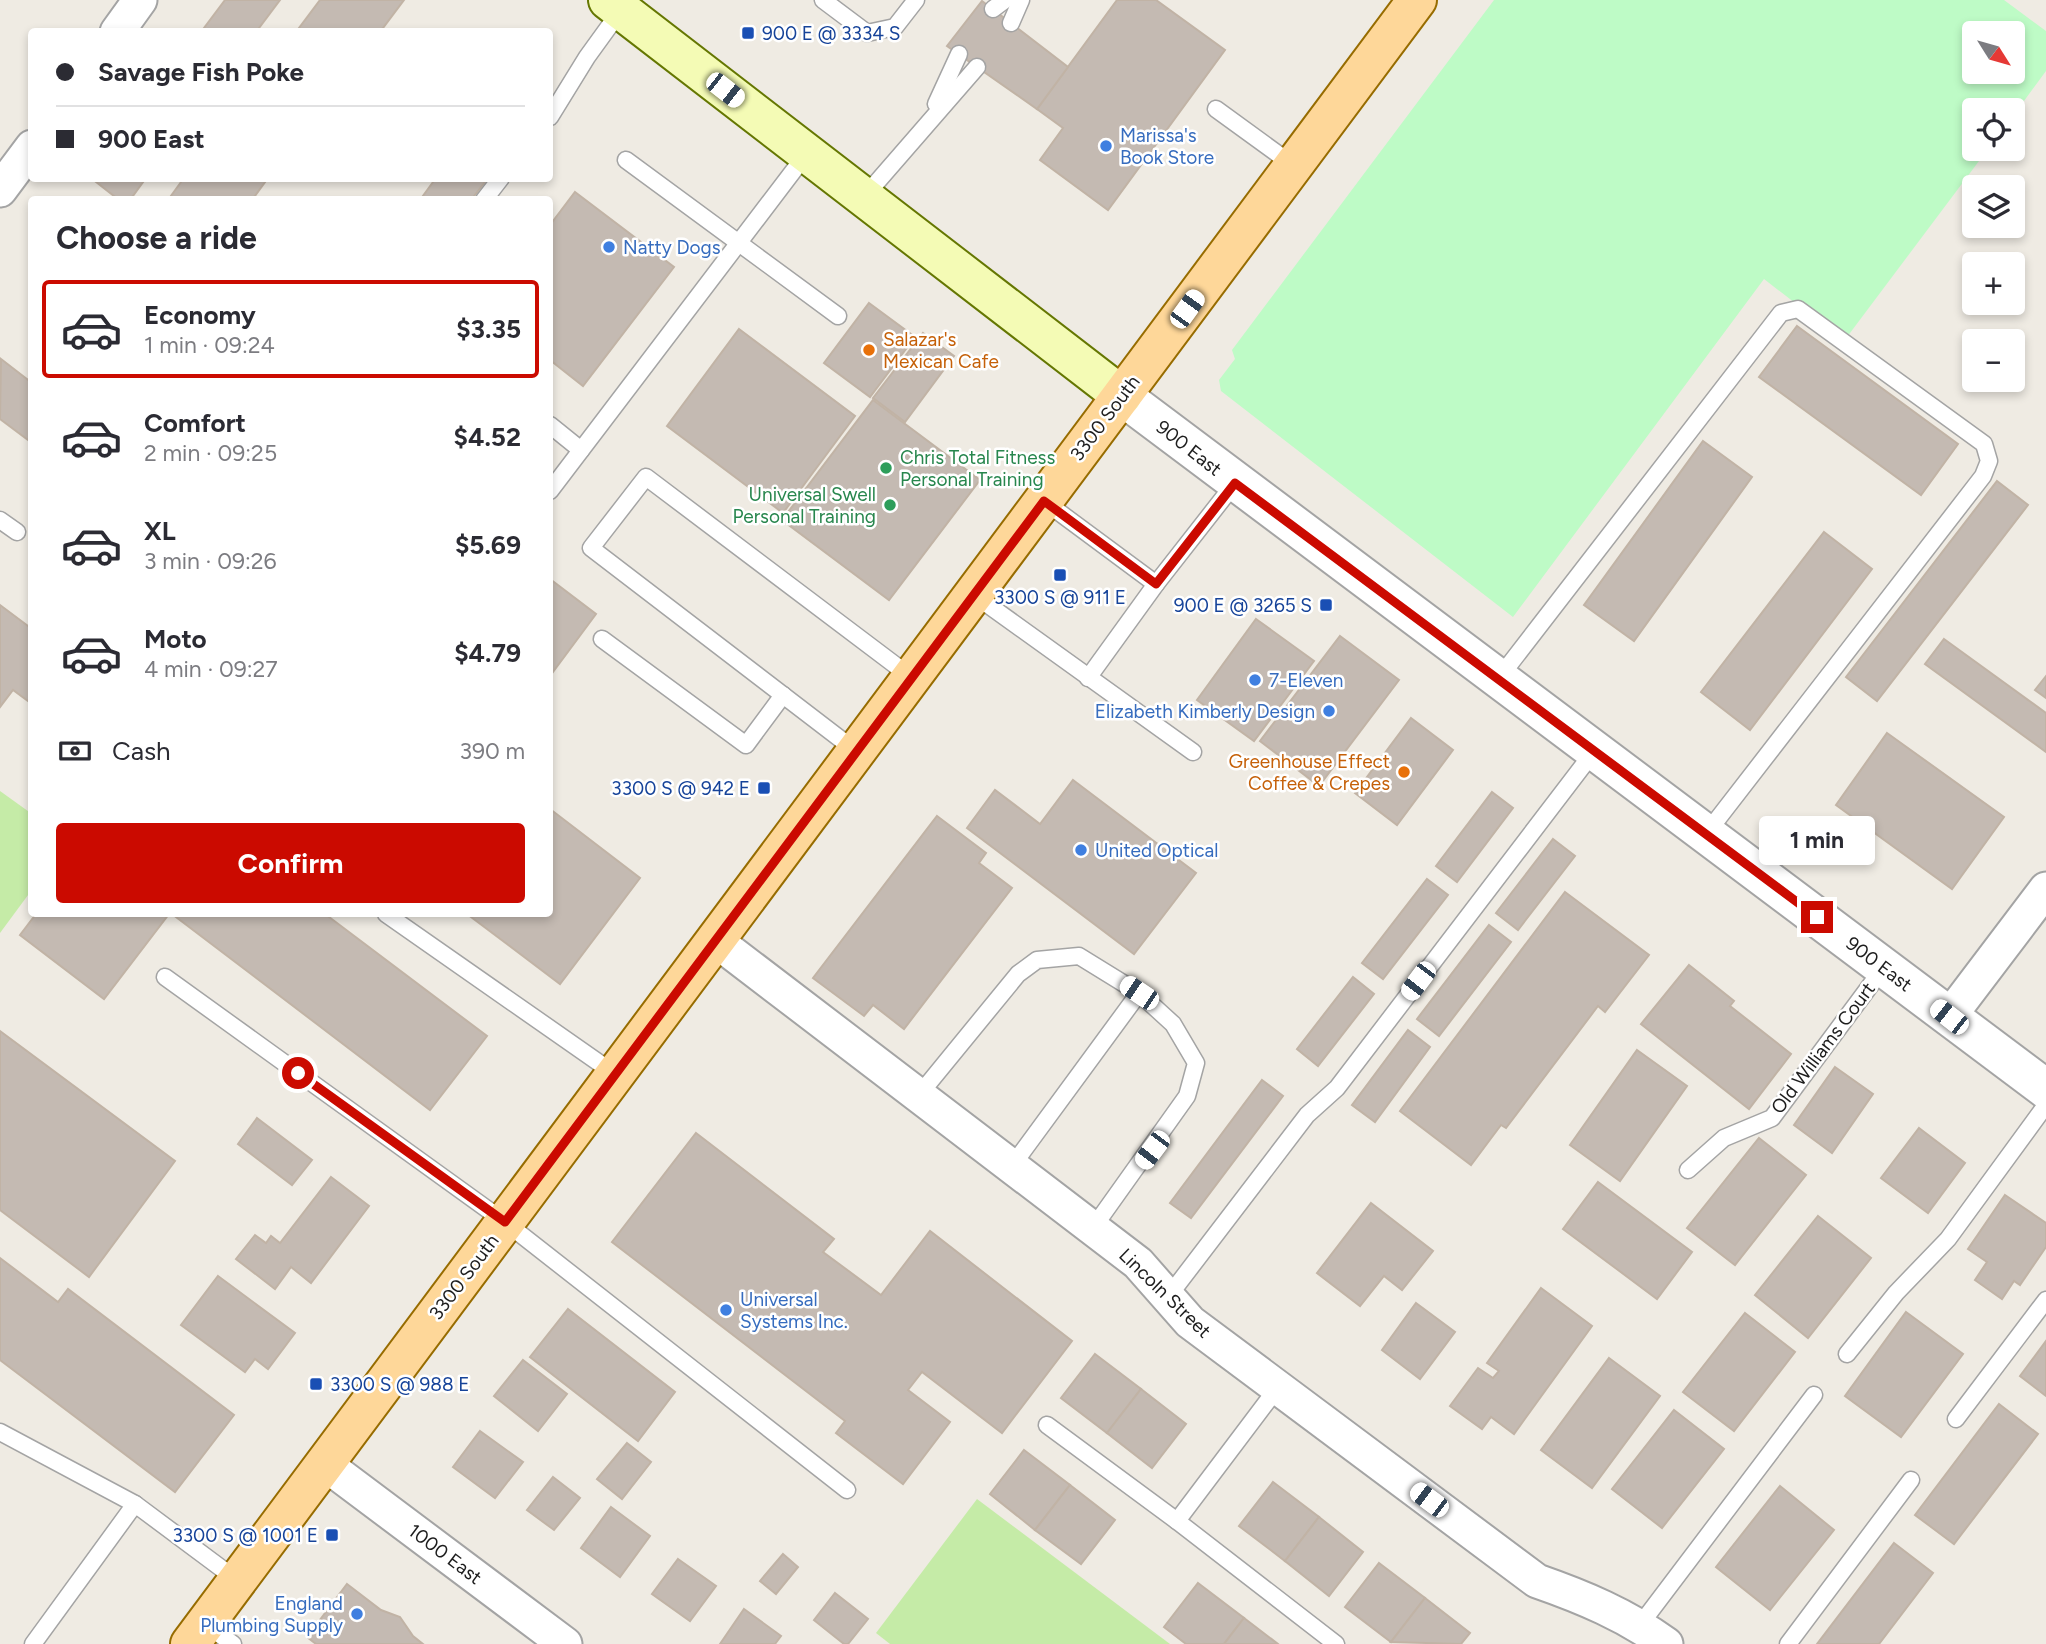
<!DOCTYPE html>
<html lang="en">
<head>
<meta charset="utf-8">
<style>
	body { margin:0; font-family:Figtree,sans-serif; background:#f2f2f3; color:#2b2b33; height:100vh; display:flex; flex-direction:column; font-size:26px; white-space:nowrap }
	* { box-sizing:border-box; margin:0 }
	p { font-size:23px; color:#7c7c81 }
	.icon { flex:none; width:38px; height:38px; fill:none; stroke:currentColor; stroke-width:2; stroke-linecap:round; stroke-linejoin:round }
	.map { position:relative; flex:1; overflow:hidden }
	.panel { position:absolute; left:28px; top:196px; width:525px; height:721px; display:flex; flex-direction:column; background:#fff; border-radius:7px; box-shadow:0 4px 10px #0003 }
	.panel>* { flex:none }
	.hud { position:absolute; left:28px; top:28px; width:525px; height:154px; border-radius:7px; box-shadow:0 4px 10px #0003; display:grid; align-content:center; height:154px; padding:0 28px; background:#fff }
	.needle { width:46px; rotate:127deg }
	.fabs { position:absolute; left:1962px; top:21px; display:grid; gap:14px }
	.fabs a { display:grid; place-items:center; width:63px; height:63px; border-radius:7px; background:#fff; box-shadow:0 4px 10px #0003; font-size:35px }
	.end { position:absolute; width:32px; height:32px; margin:-16px; border:9px solid #cb0a00; background:#fff; box-shadow:0 0 0 4px #fff }
	.from { border-radius:50% }
	.bubble { position:absolute; height:49px; border-radius:7px; background:#fff; box-shadow:0 4px 10px #0003; font-size:23px; font-weight:700; line-height:49px; text-align:center }
	.car { position:absolute; width:21px; height:42px; margin:-21px -10px; border-radius:9px; box-shadow:0 0 5px 2px #0007; background:linear-gradient(#fff 24%,#345 0 40%,#fff 0 76%,#345 0 86%,#fff 0) }
	.hud b { display:flex; align-items:center; gap:24px; height:66px; font-size:26px }
	.hud b+b { border-top:2px solid #e1e1e2 }
	.hud i { width:18px; height:18px; background:#2b2b33 }
	ul { padding:0; list-style:none }
	li { display:flex; align-items:center; gap:21px; height:98px; margin:0 14px 10px; padding:0 14px; border:4px solid transparent; border-radius:7px }
	li div { flex:1 }
	li b { display:block; font-size:26px }
	li em { font-style:normal; font-weight:700 }
	li.selected { border-color:#cb0a00 }
	li>.icon { width:63px; height:63px; stroke-width:1.5 }
	h2 { padding:0 28px; font-size:32px; line-height:84px }
	.pay { display:flex; align-items:center; gap:18px; height:77px; padding:0 28px; font-size:26px }
	.pay p { margin-inline-start:auto }
	.cta { display:flex; gap:14px; margin-top:auto; padding:14px 28px }
	.cta a { flex:1; height:80px; border-radius:7px; background:#cb0a00; color:#fff; font-size:28px; font-weight:700; line-height:80px; text-align:center }
	.map>svg:first-child { display:block }
	.grass { fill:#c5eba7 }
	.park { fill:#befbc6; fill-rule:evenodd }
	.building { fill:#c4bab2; stroke:#c1b3a5; stroke-width:2 }
	.lines { fill:none; stroke-linecap:round; stroke-linejoin:round }
	.service-casing { stroke:#a4a4a4; stroke-width:19 }
	.minor-casing { stroke:#a4a4a4; stroke-width:37 }
	.tertiary-casing { stroke:#a4a4a4; stroke-width:42 }
	.secondary-casing { stroke:#657702; stroke-width:42 }
	.primary-casing { stroke:#976c00; stroke-width:42 }
	.service { stroke:#fff; stroke-width:16 }
	.minor { stroke:#fff; stroke-width:33 }
	.tertiary { stroke:#fff; stroke-width:38 }
	.secondary { stroke:#f4fbb5; stroke-width:38 }
	.primary { stroke:#fed799; stroke-width:38 }
	.route { stroke:#cb0a00; stroke-width:9 }
	.transit-dot { fill:#1a4fb4; stroke:#fff; stroke-width:2.5 }
	.shop-dot { fill:#3f7fe0; stroke:#fff; stroke-width:2.5 }
	.food-dot { fill:#e8710a; stroke:#fff; stroke-width:2.5 }
	.leisure-dot { fill:#2e9e5b; stroke:#fff; stroke-width:2.5 }
	.labels { text-anchor:middle; dominant-baseline:central; stroke-width:5; stroke-linejoin:round; paint-order:stroke }
	.transit-label { font-size:19px; fill:#164399; stroke:#fff; text-anchor:end }
	.shop-label { font-size:19px; fill:#366cbe; stroke:#fff; text-anchor:start }
	.food-label { font-size:19px; fill:#c56008; stroke:#fff; text-anchor:start }
	.street-label { font-size:19px; fill:#1d1d1d; stroke:#fff }
	.leisure-label { font-size:19px; fill:#27864d; stroke:#fff; text-anchor:start }
</style>
</head>
<body>
<div class="map">
<svg width="2046" height="1644" viewBox="0 0 2046 1644">
	<rect width="100%" height="100%" fill="#efebe3"/>
	<!-- grass -->
	<g class="grass">
		<polygon points="0,791 32,814 31,891 0,933"/>
		<polygon points="977,1499 1170,1644 890,1644 876,1633"/>
	</g>
	<!-- park -->
	<path class="park" d="M1494 0H2004L2046 31V71L2013 116 2012 110H1974V149H1988L1844 341 1764 279 1513 617 1221 391 1219 380 1235 359 1232 350ZM1974 33H2012V72H1974Z"/>
	<!-- building -->
	<g class="building">
		<polygon points="225,0 280,0 256,32 201,32"/>
		<polygon points="320,0 404,0 380,32 296,32"/>
		<polygon points="1117,0 1156,0 1225,50 1108,210 1040,160 1063,128 1037,109"/>
		<polygon points="982,1 1068,67 1037,109 947,46"/>
		<polygon points="91,178 146,178 130,200 119,200"/>
		<polygon points="184,178 268,178 252,200 168,200"/>
		<polygon points="436,178 488,178 471,200 420,200"/>
		<polygon points="575,192 674,267 583,386 550,360 550,225"/>
		<polygon points="869,303 915,337 870,397 824,363"/>
		<polygon points="1797,326 1958,444 1921,495 1759,377"/>
		<polygon points="739,329 855,416 783,513 667,426"/>
		<polygon points="923,333 954,356 905,422 873,398"/>
		<polygon points="1,359 32,383 32,443 0,419"/>
		<polygon points="873,400 980,480 889,600 782,520"/>
		<polygon points="1703,441 1752,477 1634,641 1584,605"/>
		<polygon points="1997,481 2028,505 1877,701 1846,677"/>
		<polygon points="1824,532 1872,569 1750,730 1701,692"/>
		<polygon points="550,579 596,614 550,676"/>
		<polygon points="0,605 32,629 32,704 13,690 0,707"/>
		<polygon points="1256,619 1314,661 1254,741 1197,700"/>
		<polygon points="1340,636 1399,680 1319,786 1260,741"/>
		<polygon points="1944,639 2046,713 2046,752 1925,664"/>
		<polygon points="2046,676 2046,698 2035,690"/>
		<polygon points="1411,718 1453,750 1397,825 1355,793"/>
		<polygon points="1887,733 2004,817 1952,889 1836,805"/>
		<polygon points="1073,780 1196,873 1134,954 967,828 995,790 1040,824"/>
		<polygon points="1492,792 1513,808 1457,882 1436,866"/>
		<polygon points="550,809 640,878 560,984 467,914 550,914"/>
		<polygon points="937,816 986,853 979,863 1012,888 904,1029 873,1005 864,1016 813,978"/>
		<polygon points="1553,839 1575,856 1518,930 1496,913"/>
		<polygon points="1427,879 1448,895 1383,979 1362,963"/>
		<polygon points="1565,892 1649,955 1605,1012 1598,1006 1506,1128 1501,1125 1471,1165 1400,1111"/>
		<polygon points="36,914 169,914 104,999 20,935"/>
		<polygon points="172,914 325,914 487,1036 430,1110"/>
		<polygon points="1489,925 1511,942 1439,1036 1417,1019"/>
		<polygon points="1689,965 1734,1001 1730,1006 1791,1054 1749,1109 1641,1024"/>
		<polygon points="1353,977 1374,994 1318,1066 1297,1049"/>
		<polygon points="1408,1030 1430,1047 1375,1122 1352,1105"/>
		<polygon points="0,1031 175,1161 89,1277 0,1210"/>
		<polygon points="1637,1050 1687,1086 1620,1181 1570,1145"/>
		<polygon points="1835,1067 1873,1094 1832,1153 1794,1125"/>
		<polygon points="1262,1080 1283,1096 1191,1218 1170,1203"/>
		<polygon points="257,1118 312,1160 292,1185 238,1144"/>
		<polygon points="1919,1128 1965,1163 1928,1213 1881,1178"/>
		<polygon points="696,1133 834,1239 823,1252 881,1295 930,1231 1072,1341 1002,1433 922,1372 908,1390 950,1422 903,1484 836,1433 845,1421 612,1242"/>
		<polygon points="1759,1138 1806,1175 1735,1265 1687,1228"/>
		<polygon points="331,1177 369,1206 311,1283 291,1267 275,1289 236,1259 255,1235 266,1243 271,1236 280,1243"/>
		<polygon points="1598,1182 1692,1252 1657,1299 1563,1229"/>
		<polygon points="2005,1195 2046,1223 2046,1247 2020,1285 2014,1281 2002,1299 1975,1280 1987,1262 1968,1249"/>
		<polygon points="1371,1203 1433,1251 1402,1290 1384,1276 1360,1306 1317,1273"/>
		<polygon points="1818,1216 1871,1258 1808,1338 1755,1295"/>
		<polygon points="0,1258 58,1302 68,1289 234,1415 175,1492 0,1360"/>
		<polygon points="218,1276 295,1333 268,1369 255,1359 245,1372 181,1325"/>
		<polygon points="1541,1288 1592,1326 1514,1434 1491,1417 1482,1429 1450,1406 1478,1368 1493,1378 1499,1371 1487,1363"/>
		<polygon points="1416,1303 1455,1332 1420,1379 1382,1350"/>
		<polygon points="568,1309 675,1392 638,1441 530,1357"/>
		<polygon points="1906,1312 1963,1354 1901,1437 1845,1396"/>
		<polygon points="1745,1313 1795,1352 1734,1431 1683,1392"/>
		<polygon points="2046,1341 2046,1396 2020,1376"/>
		<polygon points="1095,1354 1141,1389 1107,1433 1061,1398"/>
		<polygon points="1609,1358 1660,1396 1592,1488 1541,1450"/>
		<polygon points="523,1360 567,1394 538,1431 494,1396"/>
		<polygon points="1141,1389 1186,1424 1152,1468 1107,1433"/>
		<polygon points="1999,1404 2038,1434 1954,1544 1915,1515"/>
		<polygon points="1674,1410 1724,1449 1662,1528 1612,1489"/>
		<polygon points="480,1431 523,1462 495,1498 453,1467"/>
		<polygon points="627,1443 651,1462 622,1499 597,1479"/>
		<polygon points="1024,1450 1070,1485 1035,1530 990,1494"/>
		<polygon points="553,1477 580,1498 554,1530 527,1510"/>
		<polygon points="1273,1482 1319,1517 1285,1561 1239,1526"/>
		<polygon points="1070,1485 1115,1520 1081,1564 1035,1530"/>
		<polygon points="1780,1486 1834,1530 1770,1610 1716,1567"/>
		<polygon points="611,1507 650,1536 620,1577 581,1548"/>
		<polygon points="1319,1517 1363,1552 1329,1596 1285,1561"/>
		<polygon points="1894,1543 1933,1573 1879,1644 1817,1644"/>
		<polygon points="783,1554 798,1567 776,1594 760,1581"/>
		<polygon points="678,1559 716,1586 690,1621 652,1594"/>
		<polygon points="1379,1563 1425,1598 1391,1642 1345,1607"/>
		<polygon points="1198,1583 1244,1618 1224,1644 1186,1644 1164,1627"/>
		<polygon points="347,1584 381,1610 400,1617 413,1636 423,1644 316,1644 307,1637"/>
		<polygon points="835,1593 868,1619 848,1644 844,1644 814,1620"/>
		<polygon points="1425,1598 1470,1633 1461,1644 1391,1642"/>
		<polygon points="744,1609 781,1636 775,1644 720,1644"/>
		<polygon points="1244,1618 1278,1644 1224,1644"/>
	</g>
	<g class="lines">
		<defs>
			<g id="service">
				<polyline points="823,0 867,33 895,27 916,0"/>
				<polyline points="993,9 1005,0"/>
				<polyline points="1011,23 1021,0"/>
				<polyline points="936,104 959,54"/>
				<polyline points="1216,109 1293,165"/>
				<polyline points="550,117 587,57 621,10"/>
				<polyline points="626,160 838,316"/>
				<polyline points="864,197 977,67"/>
				<polyline points="484,200 501,178"/>
				<polyline points="550,425 581,450"/>
				<polyline points="550,491 807,153"/>
				<polyline points="1044,501 1156,584 1088,678"/>
				<polyline points="0,520 17,532"/>
				<polyline points="1156,584 1235,483"/>
				<polyline points="973,594 1193,752"/>
				<polyline points="602,639 746,745 783,695"/>
				<polyline points="1499,678 1781,313 1798,309 1984,444 1989,461 1983,476 1706,834"/>
				<polyline points="856,751 591,548 646,477 911,677"/>
				<polyline points="386,914 615,1074"/>
				<polyline points="165,977 505,1222 847,1490"/>
				<polyline points="919,1095 1018,974 1037,960 1079,956 1139,993 1173,1024 1196,1063 1187,1096 1093,1228"/>
				<polyline points="1012,1166 1139,993"/>
				<polyline points="1688,1170 1724,1138 1772,1118 1884,967"/>
				<polyline points="1168,1297 1307,1115 1337,1088 1595,750"/>
				<polyline points="1847,1354 1896,1293 1948,1239 2046,1105"/>
				<polyline points="1278,1387 1177,1521 1336,1644"/>
				<polyline points="1956,1419 2046,1300"/>
				<polyline points="1047,1425 1177,1521"/>
				<polyline points="0,1432 135,1504"/>
				<polyline points="205,1624 233,1644"/>
				<polyline points="1640,1625 1814,1395"/>
				<polyline points="33,1644 135,1504 237,1580"/>
				<polyline points="1788,1644 1911,1480"/>
			</g>
			<g id="minor">
				<polyline points="117,32 140,0"/>
				<polyline points="0,190 32,147"/>
				<path d="M715 940 1138 1263 1190 1322 1537 1581C1583 1597 1626 1615 1666 1644"/>
				<polyline points="1949,1017 2046,889"/>
				<polyline points="325,1464 565,1644"/>
			</g>
			<polyline id="tertiary" points="1122,396 2046,1089"/>
			<polyline id="secondary" points="608,0 1122,396"/>
			<polyline id="primary" points="190,1644 1417,0"/>
		</defs>
		<!-- service casing -->
		<use href="#service" class="service-casing"/>
		<!-- minor casing -->
		<use href="#minor" class="minor-casing"/>
		<!-- tertiary casing -->
		<use href="#tertiary" class="tertiary-casing"/>
		<!-- secondary casing -->
		<use href="#secondary" class="secondary-casing"/>
		<!-- primary casing -->
		<use href="#primary" class="primary-casing"/>
		<!-- service -->
		<use href="#service" class="service"/>
		<!-- minor -->
		<use href="#minor" class="minor"/>
		<!-- tertiary -->
		<use href="#tertiary" class="tertiary"/>
		<!-- secondary -->
		<use href="#secondary" class="secondary"/>
		<!-- primary -->
		<use href="#primary" class="primary"/>
	</g>
	<g class="lines">
		<!-- route -->
		<polyline class="route" points="298,1073 505,1222 1044,501 1156,584 1235,483 1817,917"/>
	</g>
	<!-- markers -->
	<g class="transit-dot">
		<rect x="741" y="26" width="14" height="14" rx="3.5"/>
		<rect x="1053" y="568" width="14" height="14" rx="3.5"/>
		<rect x="1319" y="598" width="14" height="14" rx="3.5"/>
		<rect x="757" y="781" width="14" height="14" rx="3.5"/>
		<rect x="309" y="1377" width="14" height="14" rx="3.5"/>
		<rect x="325" y="1528" width="14" height="14" rx="3.5"/>
	</g>
	<g class="shop-dot">
		<circle cx="1106" cy="146" r="7"/>
		<circle cx="609" cy="247" r="7"/>
		<circle cx="1255" cy="680" r="7"/>
		<circle cx="1329" cy="711" r="7"/>
		<circle cx="1081" cy="850" r="7"/>
		<circle cx="726" cy="1310" r="7"/>
		<circle cx="357" cy="1614" r="7"/>
	</g>
	<g class="food-dot">
		<circle cx="869" cy="350" r="7"/>
		<circle cx="1404" cy="772" r="7"/>
	</g>
	<g class="leisure-dot">
		<circle cx="886" cy="468" r="7"/>
		<circle cx="890" cy="505" r="7"/>
	</g>
	<g class="labels">
		<!-- transit labels -->
		<g class="transit-label">
			<text x="762" y="33" text-anchor="start">900 E @ 3334 S</text>
			<text x="1060" y="597" text-anchor="middle">3300 S @ 911 E</text>
			<text x="1312" y="605">900 E @ 3265 S</text>
			<text x="750" y="788">3300 S @ 942 E</text>
			<text x="330" y="1384" text-anchor="start">3300 S @ 988 E</text>
			<text x="318" y="1535">3300 S @ 1001 E</text>
		</g>
		<!-- shop labels -->
		<g class="shop-label">
			<text x="1120" y="135">Marissa's<tspan x="1120" dy="22">Book Store</tspan></text>
			<text x="623" y="247">Natty Dogs</text>
			<text x="1269" y="680">7-Eleven</text>
			<text x="1315" y="711" text-anchor="end">Elizabeth Kimberly Design</text>
			<text x="1095" y="850">United Optical</text>
			<text x="740" y="1299">Universal<tspan x="740" dy="22">Systems Inc.</tspan></text>
			<text x="343" y="1603" text-anchor="end">England<tspan x="343" dy="22">Plumbing Supply</tspan></text>
		</g>
		<!-- food labels -->
		<g class="food-label">
			<text x="883" y="339">Salazar's<tspan x="883" dy="22">Mexican Cafe</tspan></text>
			<text x="1390" y="761" text-anchor="end">Greenhouse Effect<tspan x="1390" dy="22">Coffee &amp; Crepes</tspan></text>
		</g>
		<!-- street labels -->
		<g class="street-label">
			<text transform="translate(1105 418) rotate(-53)">3300 South</text>
			<text transform="translate(1189 448) rotate(38)">900 East</text>
			<text transform="translate(1879 964) rotate(37)">900 East</text>
			<text transform="translate(1823 1048) rotate(-53)">Old Williams Court</text>
			<text transform="translate(464 1277) rotate(-53)">3300 South</text>
			<text transform="translate(1165 1293) rotate(44)">Lincoln Street</text>
			<text transform="translate(445 1554) rotate(37)">1000 East</text>
		</g>
		<!-- leisure labels -->
		<g class="leisure-label">
			<text x="900" y="457">Chris Total Fitness<tspan x="900" dy="22">Personal Training</tspan></text>
			<text x="876" y="494" text-anchor="end">Universal Swell<tspan x="876" dy="22">Personal Training</tspan></text>
		</g>
	</g>
</svg>
<div class="fabs">
<a><svg class="needle" viewBox="-14 -14 28 28"><path d="M0-13l5 13h-10z" fill="#e53935"/><path d="M0 13l5-13h-10z" fill="#7c7c81"/></svg></a>
<a><svg class="icon" aria-label="locate" viewBox="0 0 24 24"><circle cx="12" cy="12" r="6"/><path d="M12 2v4M12 18v4M2 12h4M18 12h4"/></svg></a>
<a><svg class="icon" aria-label="layers" viewBox="0 0 24 24"><path d="M12 4l9 5-9 5-9-5zM3 14l9 5 9-5"/></svg></a>
<a>+</a>
<a>−</a>
</div>
<i class="end from" style="left:298px;top:1073px"></i>
<i class="end" style="left:1817px;top:917px"></i>
<div class="bubble" style="left:1759px;top:816px;width:116px">1 min</div>
<i class="car" style="left:725px;top:90px;rotate:128deg"></i>
<i class="car" style="left:1187px;top:309px;rotate:36deg"></i>
<i class="car" style="left:1418px;top:981px;rotate:217deg"></i>
<i class="car" style="left:1139px;top:993px;rotate:304deg"></i>
<i class="car" style="left:1949px;top:1017px;rotate:308deg"></i>
<i class="car" style="left:1152px;top:1150px;rotate:217deg"></i>
<i class="car" style="left:1429px;top:1500px;rotate:307deg"></i>
<div class="hud">
<b><i class="from"></i>Savage Fish Poke</b>
<b><i></i>900 East</b>
</div>
<section class="panel">
<h2>Choose a ride</h2>
<ul>
<li class="selected"><svg class="icon" aria-label="car" viewBox="0 0 24 24"><path d="M5 17H2v-5l4-1 3-4h7l3 4 3 1v5h-3M9 17h6M6 11h13"/><circle cx="7" cy="17" r="2"/><circle cx="17" cy="17" r="2"/></svg><div><b>Economy</b><p>1 min · 09:24</p></div><em>$3.35</em></li>
<li><svg class="icon" aria-label="car" viewBox="0 0 24 24"><path d="M5 17H2v-5l4-1 3-4h7l3 4 3 1v5h-3M9 17h6M6 11h13"/><circle cx="7" cy="17" r="2"/><circle cx="17" cy="17" r="2"/></svg><div><b>Comfort</b><p>2 min · 09:25</p></div><em>$4.52</em></li>
<li><svg class="icon" aria-label="car" viewBox="0 0 24 24"><path d="M5 17H2v-5l4-1 3-4h7l3 4 3 1v5h-3M9 17h6M6 11h13"/><circle cx="7" cy="17" r="2"/><circle cx="17" cy="17" r="2"/></svg><div><b>XL</b><p>3 min · 09:26</p></div><em>$5.69</em></li>
<li><svg class="icon" aria-label="car" viewBox="0 0 24 24"><path d="M5 17H2v-5l4-1 3-4h7l3 4 3 1v5h-3M9 17h6M6 11h13"/><circle cx="7" cy="17" r="2"/><circle cx="17" cy="17" r="2"/></svg><div><b>Moto</b><p>4 min · 09:27</p></div><em>$4.79</em></li>
</ul>
<div class="pay"><svg class="icon" aria-label="cash" viewBox="0 0 24 24"><path d="M3 7h18v10H3z"/><circle cx="12" cy="12" r="2"/></svg>Cash<p>390 m</p></div>
<div class="cta"><a>Confirm</a></div>
</section>
</div>
</body>
</html>
